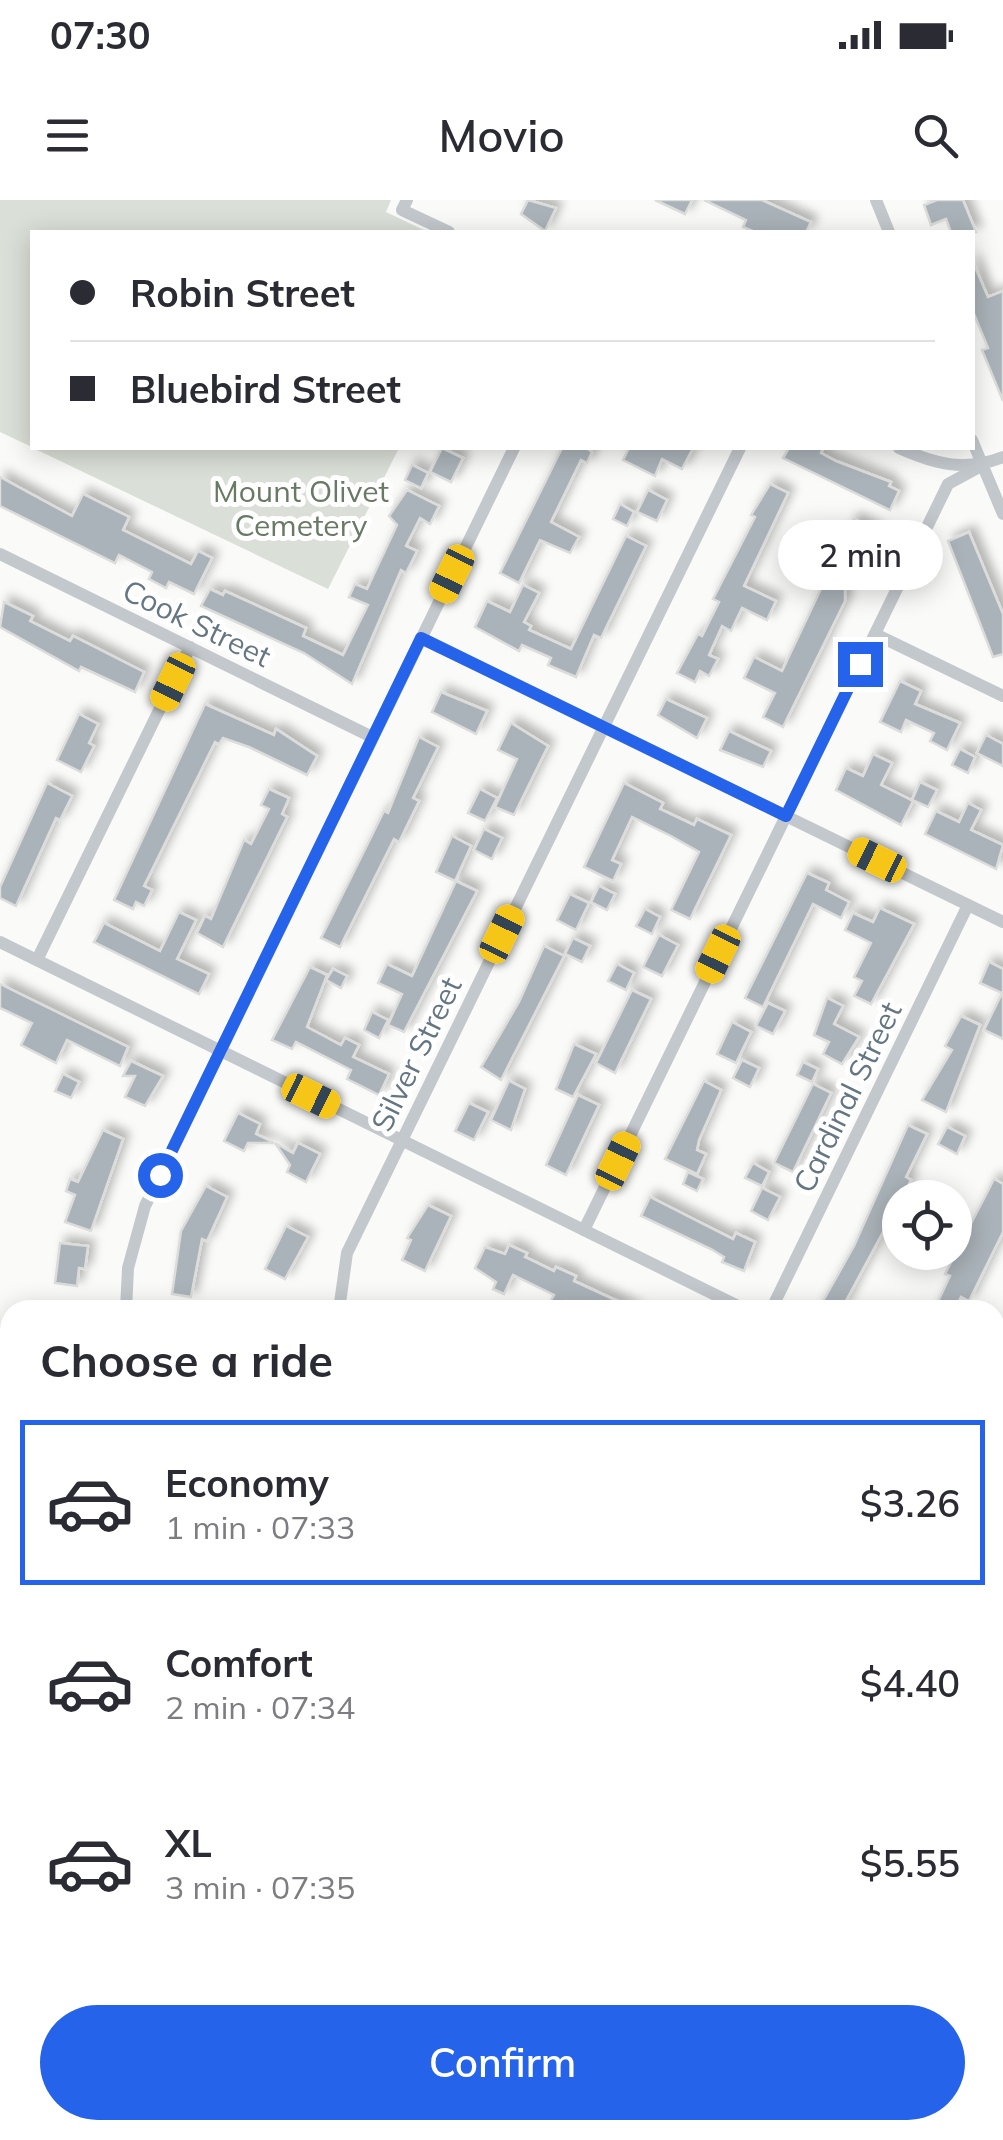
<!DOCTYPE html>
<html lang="en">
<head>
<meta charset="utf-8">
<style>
	body { margin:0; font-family:Mulish,sans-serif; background:#f2f2f3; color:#2b2b33; height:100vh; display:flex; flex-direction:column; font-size:38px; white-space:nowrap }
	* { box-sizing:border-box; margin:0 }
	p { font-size:32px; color:#7c7c81 }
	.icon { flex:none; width:55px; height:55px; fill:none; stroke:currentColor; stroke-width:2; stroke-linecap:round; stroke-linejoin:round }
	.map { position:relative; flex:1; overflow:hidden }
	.details { position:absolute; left:0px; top:1100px; width:1005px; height:840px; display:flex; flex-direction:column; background:#fff; border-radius:30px 30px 0 0; box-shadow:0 5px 25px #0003 }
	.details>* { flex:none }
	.guide { position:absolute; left:30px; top:30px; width:945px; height:220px; border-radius:0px; box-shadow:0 5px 25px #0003; display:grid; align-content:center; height:220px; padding:0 40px; background:#fff }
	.fabs { position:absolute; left:882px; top:980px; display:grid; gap:20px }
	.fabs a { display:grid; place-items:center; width:90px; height:90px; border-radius:50%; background:#fff; box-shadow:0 5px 25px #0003; font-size:50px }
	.end { position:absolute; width:45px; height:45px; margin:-22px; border:12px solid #2563eb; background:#fff; box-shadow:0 0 0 5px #fff }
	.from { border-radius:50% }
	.bubble { position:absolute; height:70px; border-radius:35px; background:#fff; box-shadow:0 5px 25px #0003; font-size:32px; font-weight:600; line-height:70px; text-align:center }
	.car { position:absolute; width:30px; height:60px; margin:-30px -15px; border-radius:12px; box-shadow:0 0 8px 2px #0007; background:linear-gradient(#f5c518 24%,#345 0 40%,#f5c518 0 76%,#345 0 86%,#f5c518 0) }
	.guide b { display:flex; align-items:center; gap:35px; height:95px; font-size:38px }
	.guide b+b { border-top:2px solid #e1e1e2 }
	.guide i { width:25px; height:25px; background:#2b2b33 }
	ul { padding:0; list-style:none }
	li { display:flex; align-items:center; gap:30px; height:165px; margin:0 20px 15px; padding:0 20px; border:5px solid transparent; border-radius:0px }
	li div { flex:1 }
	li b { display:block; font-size:38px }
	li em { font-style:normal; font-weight:600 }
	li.selected { border-color:#2563eb }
	li>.icon { width:90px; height:90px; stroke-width:1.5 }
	h2 { padding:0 40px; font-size:45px; line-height:120px }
	.cta { display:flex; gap:20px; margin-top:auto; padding:20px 40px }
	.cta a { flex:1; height:115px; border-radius:60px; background:#2563eb; color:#fff; font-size:40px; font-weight:600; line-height:115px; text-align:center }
	.status { display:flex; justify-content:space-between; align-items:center; height:70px; padding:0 50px; background:#fff; direction:ltr }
	.status svg { height:28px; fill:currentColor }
	header { display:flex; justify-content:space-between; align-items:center; height:130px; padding:0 40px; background:#fff; font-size:45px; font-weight:600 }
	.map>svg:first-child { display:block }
	.green { fill:#dadfd7 }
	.building { fill:#aab3b9; stroke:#dcdcda; stroke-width:2.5; filter:url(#shadow) }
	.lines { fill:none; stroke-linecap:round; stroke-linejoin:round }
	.minor { stroke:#c3c8cc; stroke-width:12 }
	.route { stroke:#2563eb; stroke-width:12 }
	.labels { text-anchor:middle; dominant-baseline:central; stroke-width:10; stroke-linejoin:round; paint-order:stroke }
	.park-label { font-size:30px; fill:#687a64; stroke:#fff }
	.street-label { font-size:30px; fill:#657683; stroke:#fff }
</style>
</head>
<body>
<div class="status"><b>07:30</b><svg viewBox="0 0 49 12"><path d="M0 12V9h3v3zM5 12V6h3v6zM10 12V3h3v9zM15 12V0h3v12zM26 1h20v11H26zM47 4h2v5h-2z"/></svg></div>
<header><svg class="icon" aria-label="menu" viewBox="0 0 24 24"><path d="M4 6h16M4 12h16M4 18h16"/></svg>Movio<svg class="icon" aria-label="search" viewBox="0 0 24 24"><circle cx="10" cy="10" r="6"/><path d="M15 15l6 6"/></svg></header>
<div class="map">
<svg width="1003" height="1940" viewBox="0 0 1003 1940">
	<defs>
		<filter id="shadow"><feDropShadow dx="6" dy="-6" stdDeviation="5" flood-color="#0004"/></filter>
	</defs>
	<rect width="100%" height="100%" fill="#fafaf8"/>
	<!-- green -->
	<g class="green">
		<polygon points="0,0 391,0 386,12 428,32 32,32 32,247 0,232"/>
		<polygon points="33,248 399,248 328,389"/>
		<polygon points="995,1379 1000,1379 1003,1531 995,1531"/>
	</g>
	<!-- building -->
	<g class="building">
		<polygon points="528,0 556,8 545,31 521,14"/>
		<polygon points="655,0 692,0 685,14"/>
		<polygon points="704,0 762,0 811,22 806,32 755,32 743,27 746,20"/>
		<polygon points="937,0 963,0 976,32 951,32 946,19 931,25 924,5"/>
		<polygon points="972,60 988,97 1003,91 1003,201 982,150 988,148 972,109"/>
		<polygon points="442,248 463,258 451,282 430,272"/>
		<polygon points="557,248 587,248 592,252 587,263 581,260 551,322 579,337 570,353 540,340 519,383 500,373 561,250"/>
		<polygon points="629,248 693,248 682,269 662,259 655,276 623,260"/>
		<polygon points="789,248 823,248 821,253 836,261 891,282 889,286 899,291 890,310 783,258"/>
		<polygon points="412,265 428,273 421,288 405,280"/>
		<polygon points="0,277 72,316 83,294 129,317 123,330 191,364 198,351 212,358 194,394 169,382 166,388 149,379 152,372 119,355 115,363 0,306"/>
		<polygon points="770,284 788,293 744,386 776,401 767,420 742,408 731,431 722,426 709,455 718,459 709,476 700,471 695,482 677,473 698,434 702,436 719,402 713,399 755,317 751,315"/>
		<polygon points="407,290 439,306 430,324 420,318 406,346 417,351 406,373 401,370 352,484 304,453 201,406 210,389 223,395 225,391 306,428 303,436 343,455 368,405 349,397 355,384 367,389 397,325 389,316"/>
		<polygon points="648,290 667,300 657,321 637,312"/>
		<polygon points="620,304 634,312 627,326 613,319"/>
		<polygon points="854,319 876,330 874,338 865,357 860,354 845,388 845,401 783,527 763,517 775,493 744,478 754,457 782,471"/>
		<polygon points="969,332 1003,414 1003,454 993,457 948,341"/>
		<polygon points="626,336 646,346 601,438 594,435 576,477 548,465 551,458 522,445 519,451 475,427 487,401 510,412 523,385 539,393 524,422 531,426 529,430 571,449"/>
		<polygon points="4,402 33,416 30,421 70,441 73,436 144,472 135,492 81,467 79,471 0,427"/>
		<polygon points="900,481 921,491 915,504 960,523 947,550 930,541 934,533 906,520 901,532 880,522"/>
		<polygon points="441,492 487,511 476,534 432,512"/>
		<polygon points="666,499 707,518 697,538 658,515"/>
		<polygon points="205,504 274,535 276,529 317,556 307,575 249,547 223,538 219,544 215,542 144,686 152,690 144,706 136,702 133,709 114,700"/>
		<polygon points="79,514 98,524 89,543 94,546 81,572 57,560"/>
		<polygon points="511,523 548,546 514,615 495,607 517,559 498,550"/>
		<polygon points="729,531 771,551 763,567 720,550"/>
		<polygon points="986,535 1003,544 1003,566 977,553"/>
		<polygon points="419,537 438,547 413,598 419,601 399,642 394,639 340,747 321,738 384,611 388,613"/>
		<polygon points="960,549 975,557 968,573 952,565"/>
		<polygon points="873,554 892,563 881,585 913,601 901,625 836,590 846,568 863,576"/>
		<polygon points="920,582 937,590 928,607 912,600"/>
		<polygon points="47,583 72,596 60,620 56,618 16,706 0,698 0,687"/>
		<polygon points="624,583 663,603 660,609 694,625 697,619 731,635 690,719 671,710 699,652 671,636 632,617 612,660 621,664 613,681 584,667"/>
		<polygon points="269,589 289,598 282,614 287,617 223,747 197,733 205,716 211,719 244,640 251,644 269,609 261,605"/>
		<polygon points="480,589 497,598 485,621 468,613"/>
		<polygon points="968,603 981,610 971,630 1003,645 996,669 925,634 936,611 959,622"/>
		<polygon points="484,629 502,638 492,659 474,650"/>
		<polygon points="452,636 471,646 455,681 436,672"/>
		<polygon points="807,673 829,683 826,690 849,702 841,718 813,704 763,807 745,798"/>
		<polygon points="456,681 477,691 404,832 388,825 402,794 378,783 387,764 412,776"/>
		<polygon points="599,686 615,694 607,710 591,702"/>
		<polygon points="570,694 589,703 576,730 557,720"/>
		<polygon points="880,708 914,724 871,804 854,796 862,781 854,777 871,743 845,730 853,713 873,722"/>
		<polygon points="645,709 660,717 652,734 636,726"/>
		<polygon points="179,712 196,720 177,759 209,774 199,794 94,742 104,723 160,751"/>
		<polygon points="659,735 678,745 662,776 643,767"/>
		<polygon points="573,738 590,746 582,762 565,754"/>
		<polygon points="544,746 564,756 501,880 481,867 519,802"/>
		<polygon points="989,762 1003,769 1003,839 984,830 1002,793 980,783"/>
		<polygon points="617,764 634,773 626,790 608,781"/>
		<polygon points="310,767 327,775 307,827 341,845 345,838 359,845 353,857 389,874 379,895 347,879 351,870 296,842 292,849 272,840"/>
		<polygon points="333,769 347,776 341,788 326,780"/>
		<polygon points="0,784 128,847 120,866 67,840 56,863 21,845 32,823 0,808"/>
		<polygon points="632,790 651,799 615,873 596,863"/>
		<polygon points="827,798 843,806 834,824 859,837 842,864 823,854 829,842 814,835"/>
		<polygon points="768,803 785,811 773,834 756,826"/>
		<polygon points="372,812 388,820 379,838 364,830"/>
		<polygon points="961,816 980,825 946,912 922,900 952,850 945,846"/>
		<polygon points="732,822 751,832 736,863 717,854"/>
		<polygon points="574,844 596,854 573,897 556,889"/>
		<polygon points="742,860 759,868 750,887 733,878"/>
		<polygon points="131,861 163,876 145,906 125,897 135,876 123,876"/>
		<polygon points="803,862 818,869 812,882 797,875"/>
		<polygon points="63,874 79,882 71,898 55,891"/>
		<polygon points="509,881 525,889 511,930 491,920"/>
		<polygon points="704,881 721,890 699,940 697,950 706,954 697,974 665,959"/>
		<polygon points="813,884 831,893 793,972 774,963"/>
		<polygon points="578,895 599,905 566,975 546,965"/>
		<polygon points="469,903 488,912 474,940 455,931"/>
		<polygon points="238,913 260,924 256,934 274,943 248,943 244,951 224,941"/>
		<polygon points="908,925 927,934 906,977 911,980 841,1110 818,1110 854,1046"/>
		<polygon points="947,927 965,936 957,954 938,944"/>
		<polygon points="103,930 123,939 91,1031 65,1022 75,995 66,991 70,979 78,982"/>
		<polygon points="275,943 293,953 298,943 320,954 306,982 287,972 290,965"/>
		<polygon points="753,963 769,972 762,986 745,978"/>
		<polygon points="688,972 703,979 697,991 683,984"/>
		<polygon points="994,979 1003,984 1003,1032 969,1101 961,1097 955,1110 934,1110 950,1076 945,1074"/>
		<polygon points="206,986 227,997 207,1041 202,1039 191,1097 172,1094 181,1031"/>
		<polygon points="762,988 780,997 768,1020 751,1011"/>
		<polygon points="650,997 733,1039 736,1033 755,1042 744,1071 722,1062 724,1057 711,1049 641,1016"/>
		<polygon points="428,1005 451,1016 425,1071 402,1060 411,1040 407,1038"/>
		<polygon points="286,1026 308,1037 285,1079 265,1069"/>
		<polygon points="60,1043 88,1046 85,1069 79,1068 77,1086 55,1083"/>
		<polygon points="509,1045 527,1053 525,1057 554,1071 556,1067 576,1076 574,1081 637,1110 591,1110 566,1101 562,1108 550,1102 554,1095 513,1075 504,1094 493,1089 496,1082 475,1068 485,1047 505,1054"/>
	</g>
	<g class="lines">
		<!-- minor -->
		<g class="minor">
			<polyline points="407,0 402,10 449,32"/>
			<polyline points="876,0 889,32"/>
			<polyline points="972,240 1003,314"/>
			<path d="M899 248C935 264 964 272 1003 257"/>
			<polyline points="0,354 372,537"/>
			<polyline points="875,434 1003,496"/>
			<polyline points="421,438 1003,722"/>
			<polyline points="0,742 746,1110"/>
			<polyline points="37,760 190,447"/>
			<polyline points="584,1030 948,284 983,265"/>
			<polyline points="126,1110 128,1068 145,1006 514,248"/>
			<polyline points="339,1110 347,1053 740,248"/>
			<polyline points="771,1110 968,705"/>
			<polyline points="995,1153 1003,1136"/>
			<polyline points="0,1279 10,1276"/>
			<polyline points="995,1548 1003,1548"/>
			<polyline points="995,1788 1003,1788"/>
			<polyline points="26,1930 26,1940"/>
			<polyline points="235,1930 235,1940"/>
			<polyline points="659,1930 659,1940"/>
		</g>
	</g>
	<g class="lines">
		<!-- route -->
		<polyline class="route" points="160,975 421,438 786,616 860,464"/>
	</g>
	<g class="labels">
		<!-- park labels -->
		<g class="park-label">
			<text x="301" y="291">Mount Olivet<tspan x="301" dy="34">Cemetery</tspan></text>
		</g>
		<!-- street labels -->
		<g class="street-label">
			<text transform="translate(197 423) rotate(26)">Cook Street</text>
			<text transform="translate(416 854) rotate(-64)">Silver Street</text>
			<text transform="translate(847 897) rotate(-64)">Cardinal Street</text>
		</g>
	</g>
</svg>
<div class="fabs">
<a><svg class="icon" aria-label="locate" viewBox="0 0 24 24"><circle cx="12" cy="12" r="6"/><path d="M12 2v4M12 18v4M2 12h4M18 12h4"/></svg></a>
</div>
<i class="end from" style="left:160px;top:975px"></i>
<i class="end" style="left:860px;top:464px"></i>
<div class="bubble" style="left:778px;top:320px;width:165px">2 min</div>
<i class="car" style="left:452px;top:374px;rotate:206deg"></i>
<i class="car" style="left:173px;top:482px;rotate:206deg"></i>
<i class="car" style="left:877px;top:660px;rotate:296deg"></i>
<i class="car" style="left:502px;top:734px;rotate:26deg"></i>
<i class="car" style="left:718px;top:754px;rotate:206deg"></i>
<i class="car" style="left:311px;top:896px;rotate:116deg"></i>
<i class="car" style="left:618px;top:961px;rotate:26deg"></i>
<div class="guide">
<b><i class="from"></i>Robin Street</b>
<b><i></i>Bluebird Street</b>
</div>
<section class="details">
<h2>Choose a ride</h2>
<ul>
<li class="selected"><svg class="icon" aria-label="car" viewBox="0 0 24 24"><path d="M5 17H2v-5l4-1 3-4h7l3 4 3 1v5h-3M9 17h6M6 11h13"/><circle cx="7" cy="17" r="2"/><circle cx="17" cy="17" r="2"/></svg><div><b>Economy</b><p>1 min · 07:33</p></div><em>$3.26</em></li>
<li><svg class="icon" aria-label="car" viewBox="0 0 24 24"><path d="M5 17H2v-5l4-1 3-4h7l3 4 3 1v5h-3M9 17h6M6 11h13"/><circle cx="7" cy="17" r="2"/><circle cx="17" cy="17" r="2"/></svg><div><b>Comfort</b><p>2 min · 07:34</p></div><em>$4.40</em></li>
<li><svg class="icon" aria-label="car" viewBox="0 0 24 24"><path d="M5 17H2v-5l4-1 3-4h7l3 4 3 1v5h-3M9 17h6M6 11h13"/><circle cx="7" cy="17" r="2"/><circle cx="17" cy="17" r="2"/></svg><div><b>XL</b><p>3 min · 07:35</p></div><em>$5.55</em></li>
</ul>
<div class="cta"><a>Confirm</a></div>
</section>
</div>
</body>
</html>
